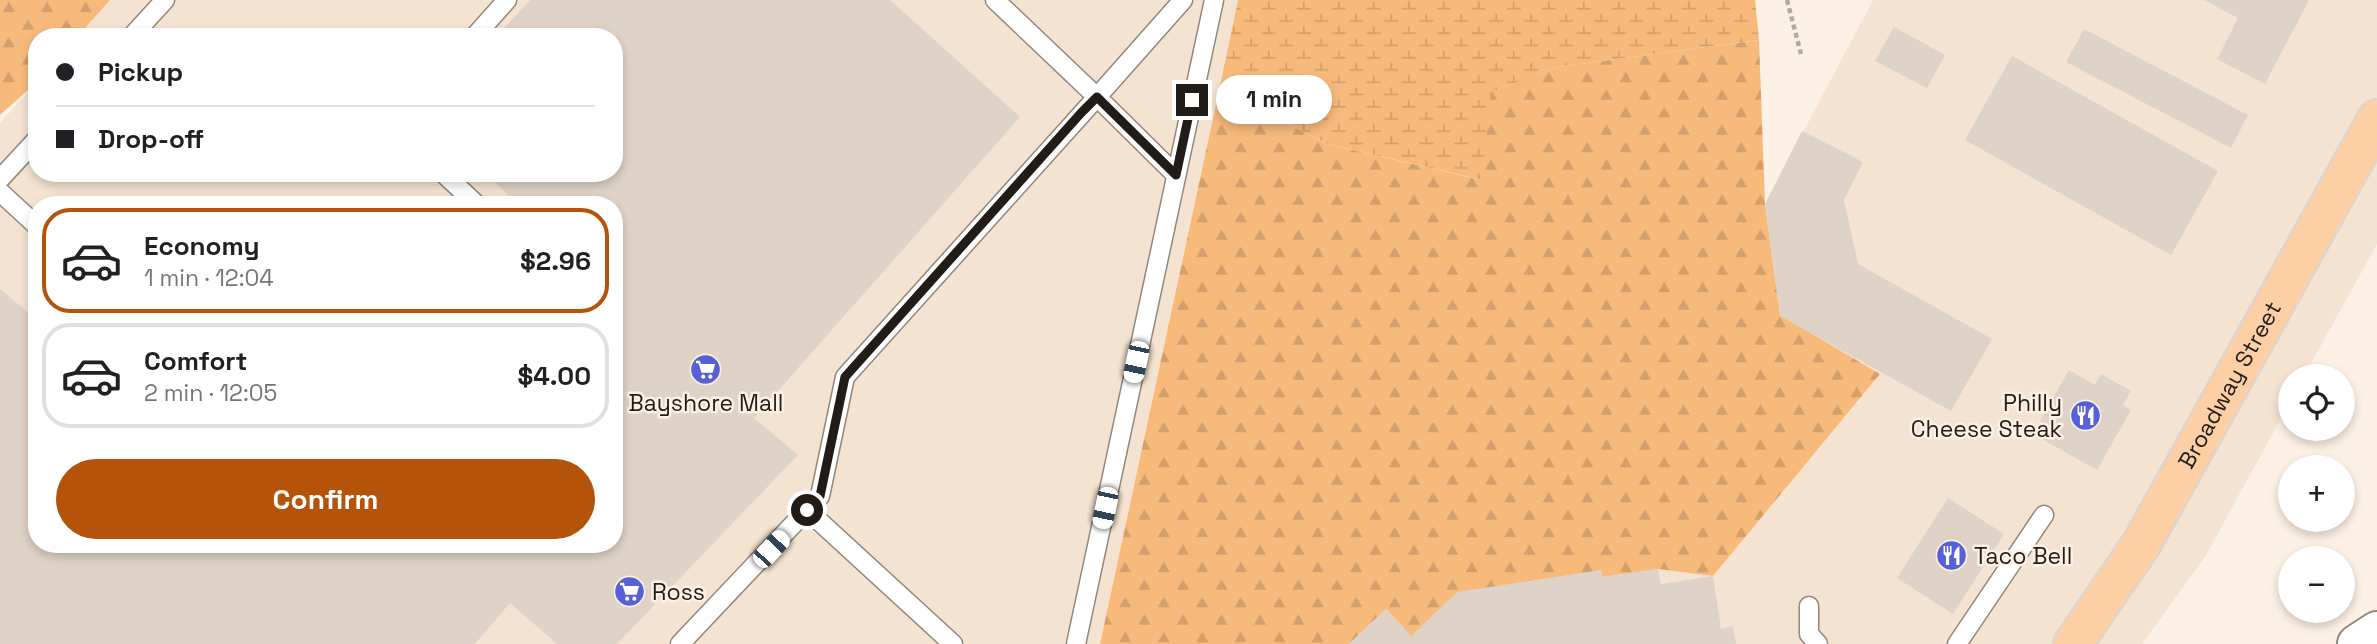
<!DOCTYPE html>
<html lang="en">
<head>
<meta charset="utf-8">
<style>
	body { margin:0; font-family:"Space Grotesk",sans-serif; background:#f2f2f2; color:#202124; height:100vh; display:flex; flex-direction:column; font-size:26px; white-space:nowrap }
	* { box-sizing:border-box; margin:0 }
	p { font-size:23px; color:#757577 }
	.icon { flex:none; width:38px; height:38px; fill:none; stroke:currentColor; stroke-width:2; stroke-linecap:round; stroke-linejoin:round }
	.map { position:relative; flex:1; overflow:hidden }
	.details { position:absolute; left:28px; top:196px; width:595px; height:357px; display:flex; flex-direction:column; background:#fff; border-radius:28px; box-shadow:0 4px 10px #0003 }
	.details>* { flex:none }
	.guide { position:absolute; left:28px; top:28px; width:595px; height:154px; border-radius:28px; box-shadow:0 4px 10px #0003; display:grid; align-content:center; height:154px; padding:0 28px; background:#fff }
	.buttons { position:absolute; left:2278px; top:364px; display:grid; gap:14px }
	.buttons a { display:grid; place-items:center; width:77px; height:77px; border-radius:50%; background:#fff; box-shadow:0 4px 10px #0003; font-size:35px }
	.end { position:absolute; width:32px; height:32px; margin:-16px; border:9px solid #211c18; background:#fff; box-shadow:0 0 0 4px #fff }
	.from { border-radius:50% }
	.bubble { position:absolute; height:49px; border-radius:24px; background:#fff; box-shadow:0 4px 10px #0003; font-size:23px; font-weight:600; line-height:49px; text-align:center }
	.car { position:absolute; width:21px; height:42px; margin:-21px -10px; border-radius:9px; box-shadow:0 0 5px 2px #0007; background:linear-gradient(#fff 24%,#345 0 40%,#fff 0 76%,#345 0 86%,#fff 0) }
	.guide b { display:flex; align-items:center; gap:24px; height:66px; font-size:26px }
	.guide b+b { border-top:2px solid #e0e0e0 }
	.guide i { width:18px; height:18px; background:#202124 }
	ul { padding:12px 0 0; list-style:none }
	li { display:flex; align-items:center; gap:21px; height:105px; margin:0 14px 10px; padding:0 14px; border:4px solid #e0e0e0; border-radius:28px }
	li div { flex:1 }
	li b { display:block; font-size:26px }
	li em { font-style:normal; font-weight:600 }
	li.current { border-color:#b45309 }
	li>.icon { width:63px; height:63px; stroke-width:1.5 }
	.button { display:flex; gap:14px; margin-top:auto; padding:14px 28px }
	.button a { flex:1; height:80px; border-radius:42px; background:#b45309; color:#fff; font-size:28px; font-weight:600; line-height:80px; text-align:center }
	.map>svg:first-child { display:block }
	.built { fill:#f5e3d1; fill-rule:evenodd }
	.forest { fill:url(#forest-firs) }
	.wetland { fill:url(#wetland-marsh) }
	.building { fill:#dfd2c6 }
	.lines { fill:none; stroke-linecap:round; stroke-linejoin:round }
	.service-casing { stroke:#92877c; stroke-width:21 }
	.secondary-casing { stroke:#92877c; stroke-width:42 }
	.trunk-casing { stroke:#d7d6d5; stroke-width:42 }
	.path { stroke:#b4aaa0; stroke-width:4.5; stroke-dasharray:5 3.5; stroke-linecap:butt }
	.service { stroke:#fff; stroke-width:18 }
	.secondary { stroke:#fff; stroke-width:38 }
	.trunk { stroke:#fcd0a4; stroke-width:38 }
	.route { stroke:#211c18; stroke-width:9 }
	.labels { text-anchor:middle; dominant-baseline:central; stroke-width:5; stroke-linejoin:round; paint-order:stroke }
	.street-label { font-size:23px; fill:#211c18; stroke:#fdf0e4 }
	.poi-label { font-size:23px; fill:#211c18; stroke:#fdf0e4; text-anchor:start }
</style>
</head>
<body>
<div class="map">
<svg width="2377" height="644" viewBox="0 0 2377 644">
	<defs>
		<pattern id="forest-firs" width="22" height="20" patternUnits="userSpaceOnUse" patternTransform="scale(1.75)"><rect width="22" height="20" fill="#f7ba7b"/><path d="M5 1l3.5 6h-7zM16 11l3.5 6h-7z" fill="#d39f6a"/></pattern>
		<pattern id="wetland-marsh" width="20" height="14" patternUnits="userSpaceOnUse" patternTransform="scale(1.75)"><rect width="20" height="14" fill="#f7ba7b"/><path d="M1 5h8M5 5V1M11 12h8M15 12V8" fill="none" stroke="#d39f6a"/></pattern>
	</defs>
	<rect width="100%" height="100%" fill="#fdf0e4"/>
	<!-- built -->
	<g class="built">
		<path d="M110 0H1238L1100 644H0V123L37 82V173H614V37H77ZM37 205H614V544H37Z"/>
		<polygon points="1873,0 2377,0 2377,244 2304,376 2291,376 2291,400 2205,557 2142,644 1349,644 1386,609 1411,636 1601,570 1658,569 1713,576 1874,382 1780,316 1765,204"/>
	</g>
	<!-- forest -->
	<g class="forest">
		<polygon points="0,0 110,0 77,37 37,37 37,82 0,115"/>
		<polygon points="1759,40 1765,204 1780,315 1880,374 1713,576 1658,569 1602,577 1601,570 1411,636 1386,609 1349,644 1100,644 1219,90 1328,144 1481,180 1490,92 1557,67"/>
	</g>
	<!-- wetland -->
	<polygon class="wetland" points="1238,0 1755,0 1759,40 1557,67 1491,92 1482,180 1328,144 1219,90"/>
	<!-- building -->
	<g class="building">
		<polygon points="530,0 890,0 1020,117 754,418 798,455 617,644 557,644 510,603 475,644 0,644 0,289 37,320 37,544 614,544 614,205 518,205 486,173 614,173 614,37 496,37"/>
		<polygon points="2204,0 2309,0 2265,84 2217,59 2238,18"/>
		<polygon points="1894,27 1945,55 1927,88 1875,61"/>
		<polygon points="2084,29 2248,115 2231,148 2066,62"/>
		<polygon points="2012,56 2218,171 2171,255 1965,140"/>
		<polygon points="1802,131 1863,162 1844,200 1858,264 1992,339 1951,411 1780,316 1765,204"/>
		<polygon points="2069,370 2095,385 2101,374 2131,391 2123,405 2131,410 2097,470 2042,439 2049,427 2040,421"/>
		<polygon points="1948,498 2004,534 1953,614 1897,578"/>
		<polygon points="1658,569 1661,584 1713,576 1721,629 1733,626 1736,644 1349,644 1386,609 1411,636 1457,592 1601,570 1602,577"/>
	</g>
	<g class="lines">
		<defs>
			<g id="service">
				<polyline points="131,37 165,0"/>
				<polyline points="474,37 507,0"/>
				<polyline points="443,173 475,203 474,205"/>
				<polyline points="1176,175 1097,97 1183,0"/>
				<polyline points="0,179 37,139"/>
				<polyline points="0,192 37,226"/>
				<polyline points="807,510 953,644"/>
				<polyline points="1809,606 1809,634 1818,644"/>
				<polyline points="680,644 820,496 845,377 1097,97 995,0"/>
				<polyline points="1076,644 1214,0"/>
				<polyline points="1957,644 2044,515"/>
			</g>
			<polyline id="secondary" points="2357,644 2377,631"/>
			<g id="trunk">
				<path id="s1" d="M2073 644 2142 543 2377 119"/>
			</g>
		</defs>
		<!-- service casing -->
		<use href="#service" class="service-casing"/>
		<!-- secondary casing -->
		<use href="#secondary" class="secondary-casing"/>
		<!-- trunk casing -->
		<use href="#trunk" class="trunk-casing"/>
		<!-- path -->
		<polyline class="path" points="1787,0 1801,54"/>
		<!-- service -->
		<use href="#service" class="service"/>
		<!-- secondary -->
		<use href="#secondary" class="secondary"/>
		<!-- trunk -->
		<use href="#trunk" class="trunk"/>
	</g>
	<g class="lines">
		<!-- route -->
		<polyline class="route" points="807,510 820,496 845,377 1081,113 1097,97 1176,175 1192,100"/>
	</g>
	<!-- icons -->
	<defs>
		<symbol id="supermarket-disc" viewBox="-11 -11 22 22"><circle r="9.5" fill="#5860d8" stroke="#fdf0e4"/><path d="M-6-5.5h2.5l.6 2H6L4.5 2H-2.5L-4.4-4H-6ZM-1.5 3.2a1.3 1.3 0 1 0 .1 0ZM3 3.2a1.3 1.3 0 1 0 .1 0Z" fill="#fff"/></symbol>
		<symbol id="restaurant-disc" viewBox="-11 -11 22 22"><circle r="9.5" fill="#5860d8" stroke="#fdf0e4"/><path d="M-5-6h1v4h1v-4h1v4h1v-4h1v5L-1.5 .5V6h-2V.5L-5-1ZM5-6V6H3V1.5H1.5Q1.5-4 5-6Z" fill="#fff"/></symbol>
	</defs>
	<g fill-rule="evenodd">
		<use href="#supermarket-disc" x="688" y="352" width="35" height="35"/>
		<use href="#restaurant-disc" x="2068" y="398" width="35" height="35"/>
		<use href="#restaurant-disc" x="1934" y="538" width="35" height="35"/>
		<use href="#supermarket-disc" x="612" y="574" width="35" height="35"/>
	</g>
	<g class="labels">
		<!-- street labels -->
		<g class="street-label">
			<text stroke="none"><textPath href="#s1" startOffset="303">Broadway Street</textPath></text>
		</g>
		<!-- poi labels -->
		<g class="poi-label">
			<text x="706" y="403" text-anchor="middle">Bayshore Mall</text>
			<text x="2062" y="403" text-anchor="end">Philly<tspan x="2062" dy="26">Cheese Steak</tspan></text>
			<text x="1974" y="556">Taco Bell</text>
			<text x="652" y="592">Ross</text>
		</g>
	</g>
</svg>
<div class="buttons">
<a><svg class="icon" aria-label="locate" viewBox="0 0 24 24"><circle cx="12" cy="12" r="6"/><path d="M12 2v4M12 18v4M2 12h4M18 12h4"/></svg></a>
<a>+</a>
<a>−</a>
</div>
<i class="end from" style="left:807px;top:510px"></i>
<i class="end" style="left:1192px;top:100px"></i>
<div class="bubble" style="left:1216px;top:75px;width:116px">1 min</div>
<i class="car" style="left:1136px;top:362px;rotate:192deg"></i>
<i class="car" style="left:1105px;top:508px;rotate:192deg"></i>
<i class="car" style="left:771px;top:549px;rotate:43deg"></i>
<div class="guide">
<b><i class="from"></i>Pickup</b>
<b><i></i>Drop-off</b>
</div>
<section class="details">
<ul>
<li class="current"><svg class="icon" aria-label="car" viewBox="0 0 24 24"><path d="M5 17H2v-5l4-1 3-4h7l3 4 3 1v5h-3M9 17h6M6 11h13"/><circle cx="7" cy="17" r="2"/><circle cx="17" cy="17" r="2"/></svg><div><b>Economy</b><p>1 min · 12:04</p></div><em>$2.96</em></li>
<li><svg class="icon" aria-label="car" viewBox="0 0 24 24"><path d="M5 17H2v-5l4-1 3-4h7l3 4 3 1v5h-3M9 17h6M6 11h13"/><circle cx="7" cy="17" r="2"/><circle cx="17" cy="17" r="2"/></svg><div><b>Comfort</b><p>2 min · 12:05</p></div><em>$4.00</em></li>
</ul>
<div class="button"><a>Confirm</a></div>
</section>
</div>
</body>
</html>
